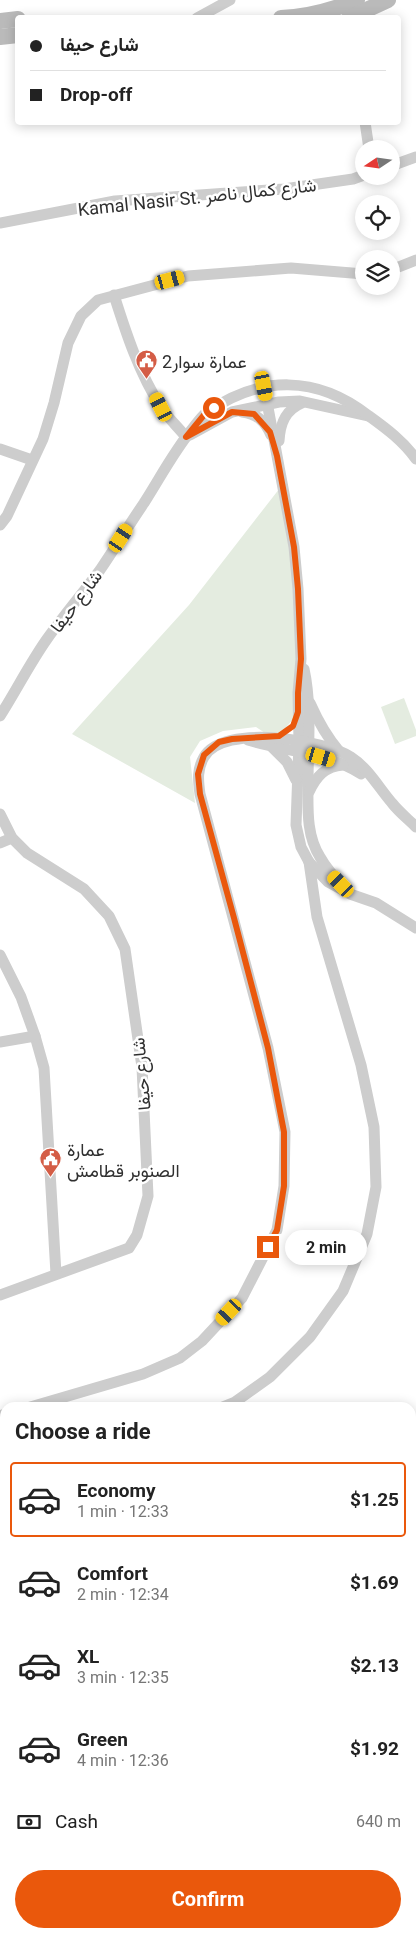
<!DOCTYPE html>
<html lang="en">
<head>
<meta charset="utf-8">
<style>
	body { margin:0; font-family:Roboto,Vazirmatn,sans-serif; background:#f2f2f2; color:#222; height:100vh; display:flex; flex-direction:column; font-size:19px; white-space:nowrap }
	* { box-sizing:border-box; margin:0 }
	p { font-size:16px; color:#767676 }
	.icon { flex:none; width:28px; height:28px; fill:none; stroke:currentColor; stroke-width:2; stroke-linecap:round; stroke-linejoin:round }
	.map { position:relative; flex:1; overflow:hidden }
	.panel { position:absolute; left:0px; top:1402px; width:416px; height:536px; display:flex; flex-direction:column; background:#fff; border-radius:15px 15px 0 0; box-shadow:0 2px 12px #0003 }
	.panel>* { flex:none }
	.hud { position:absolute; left:15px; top:15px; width:386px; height:110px; border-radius:5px; box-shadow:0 2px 12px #0003; display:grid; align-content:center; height:110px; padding:0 15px; background:#fff }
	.needle { width:32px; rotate:257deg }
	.controls { position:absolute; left:355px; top:140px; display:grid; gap:10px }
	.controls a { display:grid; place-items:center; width:45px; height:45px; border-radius:50%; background:#fff; box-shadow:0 2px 12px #0003; font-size:25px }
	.end { position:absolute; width:22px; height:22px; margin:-11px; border:6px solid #ea580c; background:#fff; box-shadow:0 0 0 2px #fff }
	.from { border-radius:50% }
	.bubble { position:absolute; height:35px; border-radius:18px; background:#fff; box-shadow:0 2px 12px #0003; font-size:16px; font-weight:700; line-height:35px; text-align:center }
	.car { position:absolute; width:15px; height:30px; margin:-15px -8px; border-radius:6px; box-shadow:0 0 4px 1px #0007; background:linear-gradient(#f5c518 24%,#345 0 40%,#f5c518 0 76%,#345 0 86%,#f5c518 0) }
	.hud b { display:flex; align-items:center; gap:18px; height:48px; font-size:19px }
	.hud b+b { border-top:1px solid #e0e0e0 }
	.hud i { width:12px; height:12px; background:#222 }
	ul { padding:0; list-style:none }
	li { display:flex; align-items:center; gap:15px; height:75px; margin:0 10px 8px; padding:0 5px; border:2px solid transparent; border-radius:5px }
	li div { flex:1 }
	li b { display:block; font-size:19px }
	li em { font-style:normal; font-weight:700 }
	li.on { border-color:#ea580c }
	li>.icon { width:45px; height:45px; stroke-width:1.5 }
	h2 { padding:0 15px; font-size:22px; line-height:60px }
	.pay { display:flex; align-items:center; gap:12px; height:55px; padding:0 15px; font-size:19px }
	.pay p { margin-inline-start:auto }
	.cta { display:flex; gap:10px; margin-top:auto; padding:10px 15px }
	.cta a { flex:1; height:58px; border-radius:30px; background:#ea580c; color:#fff; font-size:20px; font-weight:700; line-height:58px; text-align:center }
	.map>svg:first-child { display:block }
	.green { fill:#e4ece0 }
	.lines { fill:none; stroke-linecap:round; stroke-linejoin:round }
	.minor { stroke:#cdcdcd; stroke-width:11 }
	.secondary { stroke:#bababa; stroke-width:16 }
	.route { stroke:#ea580c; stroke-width:6 }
	.labels { text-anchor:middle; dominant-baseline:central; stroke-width:5; stroke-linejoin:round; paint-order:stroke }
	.street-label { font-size:18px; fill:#303030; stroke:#fff }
	.poi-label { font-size:18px; fill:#303030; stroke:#fff; text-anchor:start }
</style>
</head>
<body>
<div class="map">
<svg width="416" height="1938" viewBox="0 0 416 1938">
	<rect width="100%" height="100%" fill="#fff"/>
	<!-- green -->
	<g class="green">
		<polygon points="283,484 296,566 298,713 279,736 271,737 256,727 223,731 200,741 190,757 195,803 72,734 189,605"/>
		<polygon points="404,698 416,730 416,736 395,744 381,707"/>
	</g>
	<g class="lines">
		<!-- minor -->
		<g class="minor">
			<polyline points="197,18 230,0"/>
			<polyline points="365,122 369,149"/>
			<polyline points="391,166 416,157"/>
			<polyline points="0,223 115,201 284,189 353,179 364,175"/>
			<polyline points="391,270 416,260"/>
			<path d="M114 295C126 333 139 373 161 407 167 417 178 427 186 437"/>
			<polyline points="264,386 294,547 298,589 301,659 298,693 299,742 296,825 301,847 309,862 328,882 350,894 376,903 416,928"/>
			<path d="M242 412C257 414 265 421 271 435"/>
			<polyline points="190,435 232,412 279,402 300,401 368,416"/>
			<path d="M279 441C280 424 285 410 302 403"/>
			<polyline points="0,449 32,460"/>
			<polyline points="0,525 7,516 43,439 54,403 68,343 81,316 98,300 188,276 291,268 364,274"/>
			<path d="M304 669C312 706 308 746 308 783 308 808 306 835 320 857 326 868 335 878 344 887"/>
			<path d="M310 703C318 721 326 736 339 751"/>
			<path d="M0 716C16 691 30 663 47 639 64 615 83 593 100 570 115 548 129 525 144 503 160 478 174 451 193 428 197 423 201 417 206 413 260 375 317 375 369 416 387 429 403 441 416 459"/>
			<path d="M248 740C286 752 327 752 361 774"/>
			<polyline points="272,747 287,762 296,780"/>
			<path d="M309 792C316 777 325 766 343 765"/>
			<polyline points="0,814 12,838 27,853 84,889 109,916 125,949 142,1067 148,1196 137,1235 129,1248 0,1295"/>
			<polyline points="0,843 12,838"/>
			<polyline points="0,955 21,997 35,1036 44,1068 56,1274"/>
			<polyline points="0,1042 35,1036"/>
			<path d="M27 1408 143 1374 180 1358 202 1341 242 1298 277 1230 284 1186 285 1132 268 1048 200 794C198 780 197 769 204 757 223 723 325 740 351 757 368 768 379 788 392 803 399 812 408 819 416 827"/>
			<polyline points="220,1408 235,1402 270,1377 310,1337 343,1291 367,1234 376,1187 374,1127 361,1065 317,917 309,862"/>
			<polyline points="0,1416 5,1414"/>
			<polyline points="0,1488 5,1485"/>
			<polyline points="411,1512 416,1509"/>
			<polyline points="0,1606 5,1605"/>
			<polyline points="0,1744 5,1744"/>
			<polyline points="411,1772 416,1773"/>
		</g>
		<!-- secondary -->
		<g class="secondary">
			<path d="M281 18C306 17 333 10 357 0"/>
			<polyline points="349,18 388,0"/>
			<polyline points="0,21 18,19"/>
			<polyline points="0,37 18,35"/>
		</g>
	</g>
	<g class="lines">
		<!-- route -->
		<polyline class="route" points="214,408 204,415 186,437 232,412 254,414 270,432 277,456 294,547 298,589 301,659 298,693 298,712 293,726 279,736 232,739 219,742 204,755 198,774 200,794 234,918 268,1048 284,1132 284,1186 277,1230 268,1247"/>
	</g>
	<!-- icons -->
	<defs>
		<symbol id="civic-pin" viewBox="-11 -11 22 30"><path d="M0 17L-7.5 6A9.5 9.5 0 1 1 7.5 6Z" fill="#d45d46" stroke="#fff"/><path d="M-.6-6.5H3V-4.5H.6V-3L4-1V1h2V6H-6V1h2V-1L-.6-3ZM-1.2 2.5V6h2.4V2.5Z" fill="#fff"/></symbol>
	</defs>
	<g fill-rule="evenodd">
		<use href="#civic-pin" x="134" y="348" width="25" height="34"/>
		<use href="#civic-pin" x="38" y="1146" width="25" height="34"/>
	</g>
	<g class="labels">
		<!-- street labels -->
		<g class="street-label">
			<text transform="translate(197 197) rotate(-6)">Kamal Nasir St. شارع كمال ناصر</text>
			<text transform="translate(76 601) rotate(-53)">شارع حيفا</text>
			<text transform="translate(141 1074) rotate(-95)">شارع حيفا</text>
		</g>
		<!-- poi labels -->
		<g class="poi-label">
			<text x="162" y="361">عمارة سوار2</text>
			<text x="67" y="1149">عمارة<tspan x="67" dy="21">الصنوبر قطامش</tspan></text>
		</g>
	</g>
</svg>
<div class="controls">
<a><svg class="needle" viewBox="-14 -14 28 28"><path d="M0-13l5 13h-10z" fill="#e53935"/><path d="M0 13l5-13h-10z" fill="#767676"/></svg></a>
<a><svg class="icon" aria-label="locate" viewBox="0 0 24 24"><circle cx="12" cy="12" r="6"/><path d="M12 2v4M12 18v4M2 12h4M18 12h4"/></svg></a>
<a><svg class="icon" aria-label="layers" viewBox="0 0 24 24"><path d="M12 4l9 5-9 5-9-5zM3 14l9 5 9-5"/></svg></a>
</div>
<i class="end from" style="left:214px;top:408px"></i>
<i class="end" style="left:268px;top:1247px"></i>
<div class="bubble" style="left:285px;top:1230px;width:82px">2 min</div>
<i class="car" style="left:170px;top:280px;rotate:75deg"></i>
<i class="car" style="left:264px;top:386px;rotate:169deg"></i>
<i class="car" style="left:161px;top:407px;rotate:333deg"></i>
<i class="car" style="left:121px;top:538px;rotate:33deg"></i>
<i class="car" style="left:321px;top:757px;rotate:106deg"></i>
<i class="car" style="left:341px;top:884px;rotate:316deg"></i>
<i class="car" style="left:229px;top:1312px;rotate:223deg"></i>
<div class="hud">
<b><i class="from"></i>شارع حيفا</b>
<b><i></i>Drop-off</b>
</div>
<section class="panel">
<h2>Choose a ride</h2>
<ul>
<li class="on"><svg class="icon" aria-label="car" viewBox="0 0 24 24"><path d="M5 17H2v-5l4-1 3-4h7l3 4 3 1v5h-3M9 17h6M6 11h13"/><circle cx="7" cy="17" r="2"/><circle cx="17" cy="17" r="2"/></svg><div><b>Economy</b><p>1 min · 12:33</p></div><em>$1.25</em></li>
<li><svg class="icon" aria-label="car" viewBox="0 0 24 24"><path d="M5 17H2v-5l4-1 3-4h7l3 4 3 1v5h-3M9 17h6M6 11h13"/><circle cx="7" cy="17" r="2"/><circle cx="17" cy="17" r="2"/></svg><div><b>Comfort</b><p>2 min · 12:34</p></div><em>$1.69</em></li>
<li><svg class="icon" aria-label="car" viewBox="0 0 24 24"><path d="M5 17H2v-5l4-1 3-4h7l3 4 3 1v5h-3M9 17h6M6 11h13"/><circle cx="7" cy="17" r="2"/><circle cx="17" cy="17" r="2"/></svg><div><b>XL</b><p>3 min · 12:35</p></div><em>$2.13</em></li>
<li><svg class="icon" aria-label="car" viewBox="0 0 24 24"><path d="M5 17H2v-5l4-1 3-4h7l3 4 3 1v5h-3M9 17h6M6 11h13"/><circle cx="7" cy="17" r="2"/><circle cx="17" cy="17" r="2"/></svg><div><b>Green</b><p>4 min · 12:36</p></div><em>$1.92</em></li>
</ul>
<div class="pay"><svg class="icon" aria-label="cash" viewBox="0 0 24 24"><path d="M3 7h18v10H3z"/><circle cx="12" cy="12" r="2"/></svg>Cash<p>640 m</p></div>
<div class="cta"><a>Confirm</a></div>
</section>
</div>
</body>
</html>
